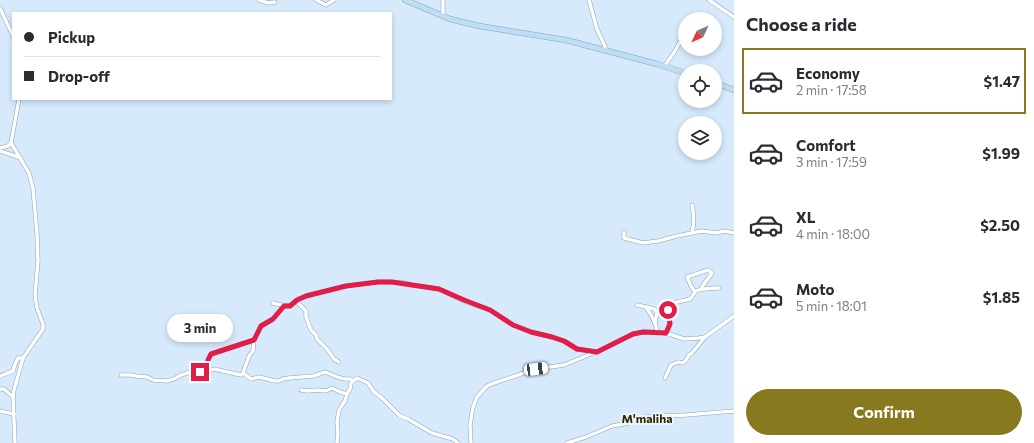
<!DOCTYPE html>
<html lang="en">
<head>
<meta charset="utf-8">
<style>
	body { margin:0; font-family:Commissioner,sans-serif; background:#f2f2f3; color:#2b2b33; height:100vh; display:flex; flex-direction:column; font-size:15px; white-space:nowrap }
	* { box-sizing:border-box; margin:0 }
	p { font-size:13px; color:#7c7c81 }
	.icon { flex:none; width:22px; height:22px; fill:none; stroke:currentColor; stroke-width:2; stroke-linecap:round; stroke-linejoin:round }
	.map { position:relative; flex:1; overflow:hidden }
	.sheet { display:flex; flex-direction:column; background:#fff; width:300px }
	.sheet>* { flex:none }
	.banner { position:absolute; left:12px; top:12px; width:380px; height:88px; border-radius:0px; box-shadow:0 2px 6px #0003; display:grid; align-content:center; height:88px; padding:0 12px; background:#fff }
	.needle { width:26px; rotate:226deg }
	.controls { position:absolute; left:678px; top:12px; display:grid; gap:8px }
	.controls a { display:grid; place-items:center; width:44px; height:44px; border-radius:50%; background:#fff; box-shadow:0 2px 6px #0003; font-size:20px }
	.end { position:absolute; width:18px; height:18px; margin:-9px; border:5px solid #e11d48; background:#fff; box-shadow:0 0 0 2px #fff }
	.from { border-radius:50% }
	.bubble { position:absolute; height:28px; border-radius:14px; background:#fff; box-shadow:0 2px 6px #0003; font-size:13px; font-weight:700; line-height:28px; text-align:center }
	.car { position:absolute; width:12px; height:24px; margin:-12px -6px; border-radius:5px; box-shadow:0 0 3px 1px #0007; background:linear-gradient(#fff 24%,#345 0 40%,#fff 0 76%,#345 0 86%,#fff 0) }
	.banner b { display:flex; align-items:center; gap:14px; height:38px; font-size:15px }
	.banner b+b { border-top:1px solid #e1e1e2 }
	.banner i { width:10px; height:10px; background:#2b2b33 }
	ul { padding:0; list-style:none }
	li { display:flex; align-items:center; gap:12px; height:66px; margin:0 8px 6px; padding:0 4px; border:2px solid transparent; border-radius:0px }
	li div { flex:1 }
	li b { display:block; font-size:15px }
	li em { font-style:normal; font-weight:700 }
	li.selected { border-color:#88791e }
	li>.icon { width:36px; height:36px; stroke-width:1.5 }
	h2 { padding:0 12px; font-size:18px; line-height:48px }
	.cta { display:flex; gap:8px; margin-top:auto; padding:8px 12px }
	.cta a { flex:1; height:46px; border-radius:24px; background:#88791e; color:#fff; font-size:16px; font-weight:700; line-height:46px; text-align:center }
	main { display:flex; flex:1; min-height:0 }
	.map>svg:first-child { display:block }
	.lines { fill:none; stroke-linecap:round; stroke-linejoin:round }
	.street-casing { stroke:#89a0b4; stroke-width:4.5 }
	.secondary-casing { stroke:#89a0b4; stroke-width:6 }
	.street { stroke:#fff; stroke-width:3.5 }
	.secondary { stroke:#bedef4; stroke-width:5 }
	.route { stroke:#e11d48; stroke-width:5 }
	.labels { text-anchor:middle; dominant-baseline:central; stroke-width:4; stroke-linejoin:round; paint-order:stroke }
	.quarter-label { font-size:12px; font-weight:bold; fill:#322b00; stroke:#ecf6ff }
</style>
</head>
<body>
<main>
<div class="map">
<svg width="734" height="443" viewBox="0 0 734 443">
	<rect width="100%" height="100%" fill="#d6eafc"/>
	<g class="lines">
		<defs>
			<g id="street">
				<polyline points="259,0 268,3 275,2"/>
				<polyline points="316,0 326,5 334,0"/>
				<polyline points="443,0 443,16"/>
				<polyline points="589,0 597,29 607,51"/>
				<polyline points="709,0 734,17"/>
				<polyline points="0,8 13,36"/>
				<polyline points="664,67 675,51 680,42"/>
				<polyline points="11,143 29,173 33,188 37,234 38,261 35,295 37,308 43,324 43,329 23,358 14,390 13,397 15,443"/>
				<polyline points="0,148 8,146 11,143 19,99"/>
				<polyline points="0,151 21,158"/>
				<path d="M692 205C694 214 694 224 692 233"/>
				<polyline points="624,232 624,238 643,243 658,241 677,236 702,231 716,233 725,231 734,233"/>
				<path d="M695 291C691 289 690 282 687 277L708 270 712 273C709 278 704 283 701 289"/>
				<polyline points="296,301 306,311 306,317 311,330 316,335 317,339 327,349 334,359 339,362"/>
				<polyline points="273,303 285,306 290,306 297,300 306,296 346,286 378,282 391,282 405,283 412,285 439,289 464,301 490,310 513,325 531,332 552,337 564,341 577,349 597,352"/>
				<path d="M637 305 646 307C651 315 656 322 657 332"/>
				<polyline points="646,307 654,309 657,312 655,323"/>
				<path d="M666 333 670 323 668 310 669 304 690 299C692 297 694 293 696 291 698 289 715 288 719 288"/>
				<polyline points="207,371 208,360 211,354 254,340 261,326 273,319 284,306"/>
				<polyline points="243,373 249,356 253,351 254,340"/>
				<polyline points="121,375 132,375 136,376 147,377 153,380 167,381 174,379 181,375 187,373 209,371 214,369 223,371 227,372 241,375 243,373 251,379 259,377 275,381 279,381 283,379 289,378 313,376 325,372 340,378 346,379 350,379 353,381"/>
				<polyline points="0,376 13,371 15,364 18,358 23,358"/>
				<polyline points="665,378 671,365 678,362 683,363 686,360 689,355 692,353 705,337"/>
				<polyline points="0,389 4,389 13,397"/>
				<polyline points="301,390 307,391 318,390 326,391 332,388 340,392 347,394"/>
				<polyline points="0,411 14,414"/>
				<polyline points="337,443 338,433 337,422 339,410 345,401 347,394 350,389 351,383 353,381 357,378 368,383 374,392 382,398 400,416 408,419 432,433 453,439 458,443"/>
				<polyline points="471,443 470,425 473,407 477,397 486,387 491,384 536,369 564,365 603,349 633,334 643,332 659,332 669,334 684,339 699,338 705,337 734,316"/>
				<polyline points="567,443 586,437 612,426 629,423 645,417 660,416 686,415 734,411"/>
			</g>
			<g id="secondary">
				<polyline points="405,0 450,19 479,26 566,40 657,64 685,73"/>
				<polyline points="715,83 734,90"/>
			</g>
		</defs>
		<!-- street casing -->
		<use href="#street" class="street-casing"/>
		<!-- secondary casing -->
		<use href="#secondary" class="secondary-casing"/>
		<!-- street -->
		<use href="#street" class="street"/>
		<!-- secondary -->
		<use href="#secondary" class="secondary"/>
	</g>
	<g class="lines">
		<!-- route -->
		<polyline class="route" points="200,372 207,371 208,360 211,354 254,340 261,326 273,319 284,306 290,306 297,300 306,296 346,286 378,282 392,282 439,289 464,300 490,310 513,325 531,332 552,337 564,341 577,349 597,352 633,334 643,332 666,333 670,324 668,310"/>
	</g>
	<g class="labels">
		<!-- quarter labels -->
		<g class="quarter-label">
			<text x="647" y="418">M'maliha</text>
		</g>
	</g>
</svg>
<div class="controls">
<a><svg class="needle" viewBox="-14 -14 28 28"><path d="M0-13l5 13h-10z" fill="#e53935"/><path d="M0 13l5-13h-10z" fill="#7c7c81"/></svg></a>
<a><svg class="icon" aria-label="locate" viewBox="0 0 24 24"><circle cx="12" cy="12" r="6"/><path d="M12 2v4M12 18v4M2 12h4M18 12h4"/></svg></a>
<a><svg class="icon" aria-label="layers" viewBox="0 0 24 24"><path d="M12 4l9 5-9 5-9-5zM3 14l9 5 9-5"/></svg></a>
</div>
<i class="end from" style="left:668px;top:310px"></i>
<i class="end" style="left:200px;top:372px"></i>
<div class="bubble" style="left:167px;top:314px;width:66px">3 min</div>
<i class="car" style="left:536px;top:369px;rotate:83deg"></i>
<div class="banner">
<b><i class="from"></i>Pickup</b>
<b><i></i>Drop-off</b>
</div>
</div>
<section class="sheet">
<h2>Choose a ride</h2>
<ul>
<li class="selected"><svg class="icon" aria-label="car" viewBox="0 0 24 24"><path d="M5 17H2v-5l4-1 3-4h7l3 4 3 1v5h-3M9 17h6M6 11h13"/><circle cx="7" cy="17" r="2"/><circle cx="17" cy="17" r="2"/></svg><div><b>Economy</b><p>2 min · 17:58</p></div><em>$1.47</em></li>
<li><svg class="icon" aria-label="car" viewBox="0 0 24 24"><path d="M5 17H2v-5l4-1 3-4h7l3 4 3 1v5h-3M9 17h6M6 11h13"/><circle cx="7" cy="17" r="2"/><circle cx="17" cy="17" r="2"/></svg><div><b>Comfort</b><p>3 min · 17:59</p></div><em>$1.99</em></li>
<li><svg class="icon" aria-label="car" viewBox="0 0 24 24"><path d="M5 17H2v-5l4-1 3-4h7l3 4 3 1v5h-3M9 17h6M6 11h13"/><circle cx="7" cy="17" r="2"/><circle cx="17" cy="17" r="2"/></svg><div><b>XL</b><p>4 min · 18:00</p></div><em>$2.50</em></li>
<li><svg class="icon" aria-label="car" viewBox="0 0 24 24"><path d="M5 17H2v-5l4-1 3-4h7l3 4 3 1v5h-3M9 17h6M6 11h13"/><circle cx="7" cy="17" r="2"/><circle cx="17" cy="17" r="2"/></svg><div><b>Moto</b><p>5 min · 18:01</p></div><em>$1.85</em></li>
</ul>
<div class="cta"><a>Confirm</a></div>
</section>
</main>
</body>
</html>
